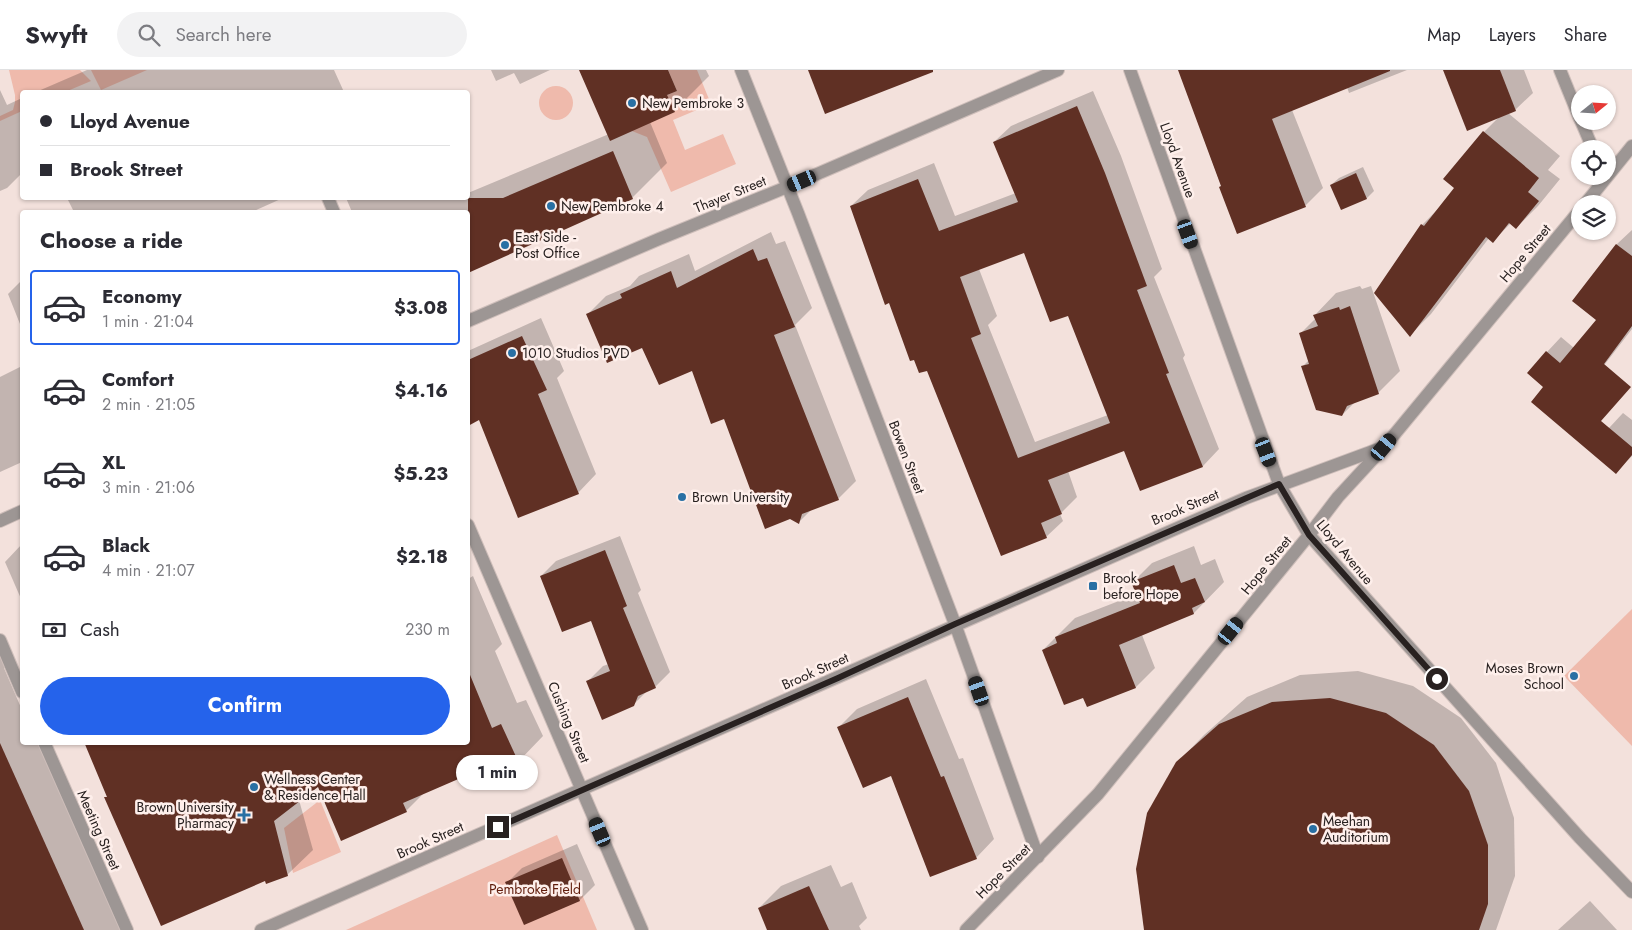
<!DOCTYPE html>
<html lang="en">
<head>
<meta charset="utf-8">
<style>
	body { margin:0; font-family:Jost,sans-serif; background:#f2f2f3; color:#2b2b33; height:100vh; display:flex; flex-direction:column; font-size:19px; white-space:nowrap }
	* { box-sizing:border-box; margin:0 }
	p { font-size:16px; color:#7c7c81 }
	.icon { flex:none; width:28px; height:28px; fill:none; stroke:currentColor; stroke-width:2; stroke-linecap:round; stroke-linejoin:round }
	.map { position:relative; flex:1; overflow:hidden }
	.drawer { position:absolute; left:20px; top:140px; width:450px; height:535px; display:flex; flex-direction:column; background:#fff; border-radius:5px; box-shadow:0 1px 4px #0004 }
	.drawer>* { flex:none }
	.top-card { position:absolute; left:20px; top:20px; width:450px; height:110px; border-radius:5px; box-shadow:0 1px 4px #0004; display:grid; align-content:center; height:110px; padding:0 20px; background:#fff }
	.needle { width:32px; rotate:72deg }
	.buttons { position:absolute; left:1571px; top:15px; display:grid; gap:10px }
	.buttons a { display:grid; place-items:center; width:45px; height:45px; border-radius:50%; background:#fff; box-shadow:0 1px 4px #0004; font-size:25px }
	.end { position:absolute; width:22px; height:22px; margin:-11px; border:6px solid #282120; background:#fff; box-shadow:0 0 0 2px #fff }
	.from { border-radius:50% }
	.bubble { position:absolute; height:35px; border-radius:18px; background:#fff; box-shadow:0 1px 4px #0004; font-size:16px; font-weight:700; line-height:35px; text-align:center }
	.car { position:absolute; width:15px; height:30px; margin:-15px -8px; border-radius:6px; box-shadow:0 0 4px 1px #0007; background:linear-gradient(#222 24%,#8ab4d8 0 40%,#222 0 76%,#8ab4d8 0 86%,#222 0) }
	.top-card b { display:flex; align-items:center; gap:18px; height:48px; font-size:19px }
	.top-card b+b { border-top:1px solid #e1e1e2 }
	.top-card i { width:12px; height:12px; background:#2b2b33 }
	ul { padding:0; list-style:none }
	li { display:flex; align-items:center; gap:15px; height:75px; margin:0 10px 8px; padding:0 10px; border:2px solid transparent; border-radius:5px }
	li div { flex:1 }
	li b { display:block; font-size:19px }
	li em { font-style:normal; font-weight:700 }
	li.on { border-color:#2563eb }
	li>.icon { width:45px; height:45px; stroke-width:1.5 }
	h2 { padding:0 20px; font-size:22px; line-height:60px }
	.pay { display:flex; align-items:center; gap:12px; height:55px; padding:0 20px; font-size:19px }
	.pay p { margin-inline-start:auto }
	.cta { display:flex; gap:10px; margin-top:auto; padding:10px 20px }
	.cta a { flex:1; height:58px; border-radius:30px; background:#2563eb; color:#fff; font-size:20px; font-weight:700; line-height:58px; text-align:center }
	header { display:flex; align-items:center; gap:30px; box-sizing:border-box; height:70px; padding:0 25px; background:#fff; border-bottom:1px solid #e1e1e2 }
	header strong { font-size:24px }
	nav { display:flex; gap:28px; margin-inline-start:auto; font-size:18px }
	.search { width:350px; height:45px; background:#f2f2f3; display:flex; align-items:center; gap:12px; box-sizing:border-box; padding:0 18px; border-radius:28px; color:#7c7c81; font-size:19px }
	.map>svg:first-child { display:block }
	.green { fill:#efbaac }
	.shadow { fill:#0003; fill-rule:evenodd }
	.building { fill:#603024; fill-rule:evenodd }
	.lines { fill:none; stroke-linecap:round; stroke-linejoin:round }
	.service-casing { stroke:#cebeba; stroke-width:14 }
	.minor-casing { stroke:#cebeba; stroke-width:14 }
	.tertiary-casing { stroke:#cebeba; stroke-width:14 }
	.service { stroke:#9d9694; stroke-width:12 }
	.minor { stroke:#9d9694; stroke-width:12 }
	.tertiary { stroke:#9d9694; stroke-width:12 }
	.route { stroke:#282120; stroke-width:6 }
	.poi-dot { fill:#2970a4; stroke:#feefeb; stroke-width:2 }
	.labels { text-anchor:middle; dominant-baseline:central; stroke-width:5; stroke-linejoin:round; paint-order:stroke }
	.poi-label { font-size:14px; fill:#282120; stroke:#feefeb; text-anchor:start }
	.street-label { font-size:14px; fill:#282120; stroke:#feefeb }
	.park-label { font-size:14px; fill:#601c0b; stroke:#feefeb }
</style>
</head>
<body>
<header>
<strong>Swyft</strong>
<div class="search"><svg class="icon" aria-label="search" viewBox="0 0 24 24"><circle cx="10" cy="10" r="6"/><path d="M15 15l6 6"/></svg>Search here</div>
<nav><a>Map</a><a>Layers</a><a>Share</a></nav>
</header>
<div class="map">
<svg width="1632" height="860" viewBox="0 0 1632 860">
	<rect width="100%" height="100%" fill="#f3e1dc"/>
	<!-- green -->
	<g class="green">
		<polygon points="9,0 80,0 91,11 65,22 22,22 22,41 0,51 0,46 13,40 15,32 15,25"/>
		<polygon points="91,0 147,0 101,20"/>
		<polygon points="668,0 697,0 711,34 673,50 685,80 723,64 736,94 671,122 647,67 632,61 667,25 677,21"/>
		<circle cx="556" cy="33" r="17"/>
		<polygon points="1632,539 1632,676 1564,606"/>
		<polygon points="320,730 341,782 293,803 284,758"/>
		<polygon points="557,765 597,860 346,860"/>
	</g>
	<!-- shadow -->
	<g class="shadow">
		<polygon points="87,0 334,0 344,22 36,22"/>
		<polygon points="491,0 550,0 520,14 514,3 496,11"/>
		<polygon points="581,0 706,0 709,6 674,41 650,52 667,93 632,128 468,201 468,142 352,142 346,128 468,128 468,123 609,64"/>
		<polygon points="1179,0 1407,0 1349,23 1347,17 1292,40 1323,118 1306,135 1238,162"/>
		<polygon points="1444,0 1524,0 1533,23 1515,40 1508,43 1560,86 1548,100 1560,109 1538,136 1516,158 1511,153 1493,171 1489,168 1431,244 1410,265 1376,223 1422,155 1444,133 1455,118 1445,109 1484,62 1499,47"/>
		<polygon points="0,20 7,35 22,28 22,103 7,118 0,121"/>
		<path d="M1093 21 1121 86 1162 199 1154 207 1185 285 1183 288 1219 379 1203 396 1141 420 1125 379 1068 401 1077 427 1060 444 1063 451 1046 467 927 299 890 232 851 136 868 120 934 93 955 146 1016 123 994 72 1011 56ZM1024 182 1069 244 1108 345 1035 372 988 255 997 246 979 199Z"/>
		<polygon points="1363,97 1374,121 1367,128 1342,139 1331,115 1339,108"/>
		<polygon points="67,128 283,128 252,142 74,142"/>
		<polygon points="1632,160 1632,259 1572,337 1545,317 1547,282 1561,267 1574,278 1598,250 1573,231 1617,174"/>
		<polygon points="771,162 776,174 785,171 812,238 795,255 856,411 838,429 812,439 799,452 693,299 643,277 588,244 606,226 630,216 639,206 689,184 695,201"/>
		<polygon points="22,210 22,259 8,224"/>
		<polygon points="1360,216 1362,219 1371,216 1400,301 1378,323 1355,332 1342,345 1302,297 1309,290 1300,264 1316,248 1315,245 1336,223"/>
		<polygon points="541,248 564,301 557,308 596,404 578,423 480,349 472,352 468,342 468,281"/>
		<polygon points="22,296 22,392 0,402 0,307"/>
		<polygon points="1623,343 1632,350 1632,386 1616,402 1609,358"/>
		<polygon points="620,466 641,520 638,523 670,602 655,617 647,621 633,635 588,611 603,596 609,594 591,549 541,506 556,491"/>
		<polygon points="22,474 22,531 5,492"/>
		<polygon points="1194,476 1201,495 1215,489 1224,512 1194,543 1142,565 1155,598 1136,617 1087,636 1084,626 1043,580 1075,548 1137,524 1133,512 1152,493"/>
		<polygon points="473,506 502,574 495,581 517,633 526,630 543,666 518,692 464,706 424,723 406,741 319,715 299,730 313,780 287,805 266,810 106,728 108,725 468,672 468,509"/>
		<polygon points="0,564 11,591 4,598 22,640 22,672 37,672 122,860 0,860"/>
		<polygon points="1358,601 1413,616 1461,648 1496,693 1514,748 1515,806 1496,860 1147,860 1177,693 1204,665 1247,627 1300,605"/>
		<polygon points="926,609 959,689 963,688 994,769 976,788 892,704 839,657 857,639"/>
		<polygon points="577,774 595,815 580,830 524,853 507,813 522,798"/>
		<polygon points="831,795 841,817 852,812 867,848 859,856 861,860 768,860 759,838 781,816"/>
		<polygon points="1590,831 1617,860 1558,860"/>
	</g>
	<!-- building -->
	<g class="building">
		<polygon points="579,0 668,0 677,21 667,25 675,42 610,71"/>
		<polygon points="808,0 933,0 933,2 825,44"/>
		<polygon points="1178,0 1390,0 1390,1 1272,49 1306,137 1237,164 1219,117 1221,116"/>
		<polygon points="1443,0 1500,0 1516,41 1467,61"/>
		<path d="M1077 36 1105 103 1147 216 1137 220 1169 303 1166 304 1203 397 1140 421 1124 381 1048 410 1062 444 1041 453 1047 468 1001 486 927 301 919 303 914 290 910 291 889 233 885 235 850 136 918 109 939 161 1018 132 993 72ZM1024 183 1050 252 1068 246 1110 353 1018 388 971 268 981 264 960 207Z"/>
		<polygon points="1483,61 1539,108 1528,122 1539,131 1516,159 1509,153 1493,173 1486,167 1410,267 1374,223 1421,154 1424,156 1454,118 1443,109"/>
		<polygon points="613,81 633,129 468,203 468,128 503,128"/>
		<polygon points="1356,103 1367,129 1341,140 1330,115"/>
		<polygon points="1616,174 1632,186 1632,256 1604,294 1631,317 1601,351 1632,377 1632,385 1616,404 1531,332 1543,317 1527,303 1546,281 1560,293 1596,250 1572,231"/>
		<polygon points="753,179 758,191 767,188 795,257 774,265 839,430 802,444 799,454 790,449 765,459 724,349 711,354 692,301 659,315 642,278 607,293 586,244 622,228 620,224 671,201 677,218"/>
		<polygon points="1350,236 1379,324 1347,336 1342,346 1316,340 1301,296 1309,294 1299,263 1318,256 1313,245 1339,237 1340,240"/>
		<polygon points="522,266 547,320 538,324 579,424 518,448 479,350 468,356 468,290"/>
		<polygon points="605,480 627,536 623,538 656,618 638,626 634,636 602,650 586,611 610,601 591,551 562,562 540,506"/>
		<polygon points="1174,495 1181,513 1195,508 1205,532 1192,538 1194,544 1119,575 1136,618 1087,637 1083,628 1064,635 1042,580 1057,573 1055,567 1140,533 1131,512"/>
		<polygon points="468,600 492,658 501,654 519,693 467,715 463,707 403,733 407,742 341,771 318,717 274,751 288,806 266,814 265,811 161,856 104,727 107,727 84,672 468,672"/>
		<polygon points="908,627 941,707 944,706 977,789 930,807 891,706 863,718 837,657"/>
		<polygon points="1330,628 1386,643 1434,675 1469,721 1488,775 1488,834 1479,860 1144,860 1136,799 1147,743 1176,692 1219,654 1272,632"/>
		<polygon points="0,673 84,860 0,860"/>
		<polygon points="562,788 580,831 524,855 505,812"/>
		<polygon points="809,816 829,860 767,860 758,838"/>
	</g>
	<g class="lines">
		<defs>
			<polyline id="service" points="328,128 334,142"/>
			<g id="minor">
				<polyline points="741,0 798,143 955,554 1038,787"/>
				<polyline points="1130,0 1279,414 1309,465"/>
				<polyline points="1560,0 1580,49"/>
				<polyline points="1581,51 1593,79"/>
				<polyline points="468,455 642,860"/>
				<polyline points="0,570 22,622"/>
				<polyline points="44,672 127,860"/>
			</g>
			<g id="tertiary">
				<polyline points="1585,134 1632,76"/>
				<polyline points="468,251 659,169 787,117 1058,0"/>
				<polyline points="0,451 22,441"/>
				<polyline points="1309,465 1580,768 1632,822"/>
				<polyline points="261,860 1246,428 1384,377"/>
				<polyline points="966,860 1098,724 1309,465 1338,427 1384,377 1580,140"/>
			</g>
		</defs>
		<!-- service casing -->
		<use href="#service" class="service-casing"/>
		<!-- minor casing -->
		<use href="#minor" class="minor-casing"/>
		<!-- tertiary casing -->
		<use href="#tertiary" class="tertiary-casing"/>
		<!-- service -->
		<use href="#service" class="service"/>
		<!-- minor -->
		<use href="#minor" class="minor"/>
		<!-- tertiary -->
		<use href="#tertiary" class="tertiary"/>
	</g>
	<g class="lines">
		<!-- route -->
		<polyline class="route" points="498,757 838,608 955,554 1279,414 1309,465 1437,609"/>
	</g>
	<!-- markers -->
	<g class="poi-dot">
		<circle cx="632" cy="33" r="5"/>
		<circle cx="551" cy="136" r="5"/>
		<circle cx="505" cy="175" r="5"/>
		<circle cx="512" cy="283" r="5"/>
		<circle cx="682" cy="427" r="5"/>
		<rect x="1088" y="511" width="10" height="10" rx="2.5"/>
		<circle cx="1574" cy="606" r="5"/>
		<circle cx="254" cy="717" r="5"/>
		<path d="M241.5 737.5h5v5h5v5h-5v5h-5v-5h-5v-5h5z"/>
		<circle cx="1313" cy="759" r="5"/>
	</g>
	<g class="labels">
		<!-- poi labels -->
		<g class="poi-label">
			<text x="642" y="33">New Pembroke 3</text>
			<text x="561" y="136">New Pembroke 4</text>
			<text x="515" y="167">East Side -<tspan x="515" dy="16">Post Office</tspan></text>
			<text x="522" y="283">1010 Studios PVD</text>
			<text x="692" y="427">Brown University</text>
			<text x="1103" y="508">Brook<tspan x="1103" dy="16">before Hope</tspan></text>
			<text x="1564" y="598" text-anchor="end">Moses Brown<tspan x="1564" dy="16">School</tspan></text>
			<text x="264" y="709">Wellness Center<tspan x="264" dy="16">&amp; Residence Hall</tspan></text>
			<text x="234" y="737" text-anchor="end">Brown University<tspan x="234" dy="16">Pharmacy</tspan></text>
			<text x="1323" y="751">Meehan<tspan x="1323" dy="16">Auditorium</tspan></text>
		</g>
		<!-- street labels -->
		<g class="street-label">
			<text transform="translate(1178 90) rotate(70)">Lloyd Avenue</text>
			<text transform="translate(730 124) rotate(-22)">Thayer Street</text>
			<text transform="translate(1525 183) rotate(-50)">Hope Street</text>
			<text transform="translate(907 387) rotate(69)">Bowen Street</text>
			<text transform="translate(1185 437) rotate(-23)">Brook Street</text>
			<text transform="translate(1345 482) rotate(50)">Lloyd Avenue</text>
			<text transform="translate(1266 495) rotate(-51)">Hope Street</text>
			<text transform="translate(815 601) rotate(-24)">Brook Street</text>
			<text transform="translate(569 652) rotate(67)">Cushing Street</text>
			<text transform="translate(99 760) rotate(66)">Meeting Street</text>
			<text transform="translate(430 770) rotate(-24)">Brook Street</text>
			<text transform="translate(1003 801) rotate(-45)">Hope Street</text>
		</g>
		<!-- park labels -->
		<g class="park-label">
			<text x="535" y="819">Pembroke Field</text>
		</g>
	</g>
</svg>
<div class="buttons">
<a><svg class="needle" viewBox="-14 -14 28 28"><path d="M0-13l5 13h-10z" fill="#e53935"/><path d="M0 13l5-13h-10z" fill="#7c7c81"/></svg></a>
<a><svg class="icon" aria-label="locate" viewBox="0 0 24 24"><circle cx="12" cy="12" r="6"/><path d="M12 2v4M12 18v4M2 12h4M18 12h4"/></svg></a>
<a><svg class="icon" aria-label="layers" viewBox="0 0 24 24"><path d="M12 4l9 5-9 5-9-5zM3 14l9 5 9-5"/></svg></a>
</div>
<i class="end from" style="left:1437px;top:609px"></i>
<i class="end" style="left:498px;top:757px"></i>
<div class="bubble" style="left:456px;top:685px;width:82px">1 min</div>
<i class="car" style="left:802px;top:111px;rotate:247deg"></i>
<i class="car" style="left:1188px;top:164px;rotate:160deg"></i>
<i class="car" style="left:1384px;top:377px;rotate:40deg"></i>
<i class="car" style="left:1266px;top:382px;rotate:159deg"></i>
<i class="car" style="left:1231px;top:561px;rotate:39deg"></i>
<i class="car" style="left:979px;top:621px;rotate:341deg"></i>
<i class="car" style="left:600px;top:762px;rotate:337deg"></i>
<div class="top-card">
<b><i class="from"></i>Lloyd Avenue</b>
<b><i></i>Brook Street</b>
</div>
<section class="drawer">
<h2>Choose a ride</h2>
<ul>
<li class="on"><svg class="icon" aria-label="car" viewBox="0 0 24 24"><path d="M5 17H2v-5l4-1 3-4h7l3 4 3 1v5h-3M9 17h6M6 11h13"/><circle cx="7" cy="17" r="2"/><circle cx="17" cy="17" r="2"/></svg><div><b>Economy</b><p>1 min · 21:04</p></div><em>$3.08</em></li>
<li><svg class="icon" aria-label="car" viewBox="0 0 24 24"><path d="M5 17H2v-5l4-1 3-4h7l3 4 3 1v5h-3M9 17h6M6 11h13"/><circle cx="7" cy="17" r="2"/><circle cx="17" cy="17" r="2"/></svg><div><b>Comfort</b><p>2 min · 21:05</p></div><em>$4.16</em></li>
<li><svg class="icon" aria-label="car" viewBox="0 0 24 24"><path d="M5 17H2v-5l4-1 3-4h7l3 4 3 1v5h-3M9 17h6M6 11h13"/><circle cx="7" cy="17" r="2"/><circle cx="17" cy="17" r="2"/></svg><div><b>XL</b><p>3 min · 21:06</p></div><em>$5.23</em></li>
<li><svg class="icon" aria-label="car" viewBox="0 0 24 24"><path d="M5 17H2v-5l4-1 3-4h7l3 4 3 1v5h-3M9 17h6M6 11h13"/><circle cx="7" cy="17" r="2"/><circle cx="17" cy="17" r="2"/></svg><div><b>Black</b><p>4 min · 21:07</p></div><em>$2.18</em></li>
</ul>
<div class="pay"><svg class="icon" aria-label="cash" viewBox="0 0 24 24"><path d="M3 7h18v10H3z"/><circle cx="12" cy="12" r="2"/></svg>Cash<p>230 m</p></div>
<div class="cta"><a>Confirm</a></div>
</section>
</div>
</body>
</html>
